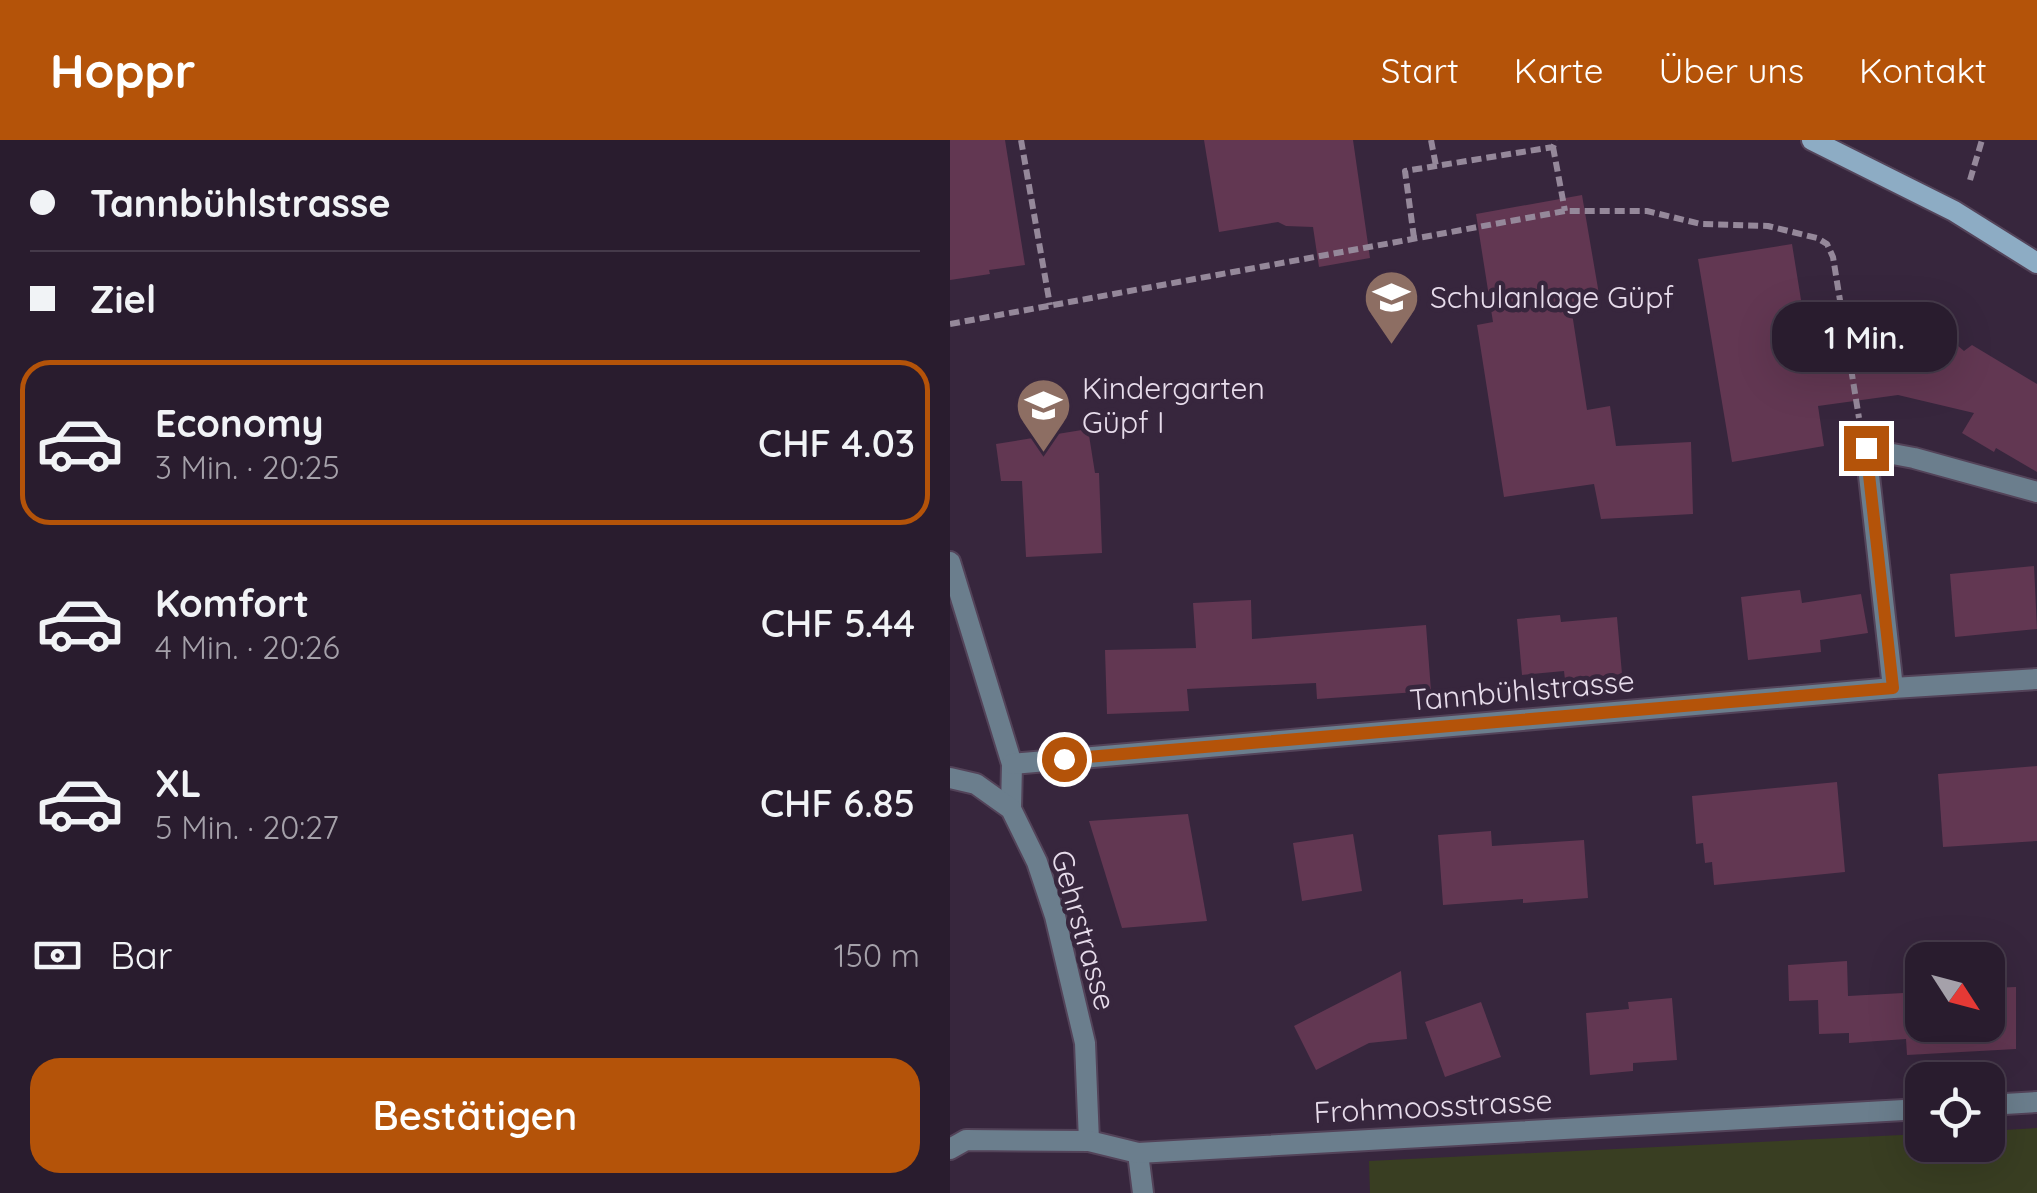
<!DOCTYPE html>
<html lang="de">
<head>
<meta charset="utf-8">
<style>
	body { margin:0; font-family:Quicksand,sans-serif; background:#312536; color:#f1f3f6; height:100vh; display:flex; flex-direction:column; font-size:38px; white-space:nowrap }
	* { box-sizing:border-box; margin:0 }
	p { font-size:32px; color:#a5a1aa }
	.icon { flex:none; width:55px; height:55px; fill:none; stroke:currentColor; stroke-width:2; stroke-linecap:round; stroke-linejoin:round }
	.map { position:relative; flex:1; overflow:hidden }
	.side { display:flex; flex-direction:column; background:#291c2e; width:950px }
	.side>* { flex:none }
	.guide { display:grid; align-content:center; height:220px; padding:0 30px; background:#291c2e }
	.needle { width:65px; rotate:126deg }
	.controls { position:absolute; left:955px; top:802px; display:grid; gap:20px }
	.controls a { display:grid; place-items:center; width:100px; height:100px; border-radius:20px; background:#291c2e; box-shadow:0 10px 40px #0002,0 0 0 2px #453a4a; font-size:50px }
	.end { position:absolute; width:45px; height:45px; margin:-22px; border:12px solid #b45309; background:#fff; box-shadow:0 0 0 5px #fff }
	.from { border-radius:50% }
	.bubble { position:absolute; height:70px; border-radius:30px; background:#291c2e; box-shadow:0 10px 40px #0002,0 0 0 2px #453a4a; font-size:32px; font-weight:600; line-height:70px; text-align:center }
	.guide b { display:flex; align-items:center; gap:35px; height:95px; font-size:38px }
	.guide b+b { border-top:2px solid #453a4a }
	.guide i { width:25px; height:25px; background:#f1f3f6 }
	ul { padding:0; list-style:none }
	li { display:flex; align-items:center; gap:30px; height:165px; margin:0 20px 15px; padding:0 10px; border:5px solid transparent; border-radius:30px }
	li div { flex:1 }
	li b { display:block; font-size:38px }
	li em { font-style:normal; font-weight:600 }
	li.active { border-color:#b45309 }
	li>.icon { width:90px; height:90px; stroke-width:1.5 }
	.pay { display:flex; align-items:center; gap:25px; height:110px; padding:0 30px; font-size:38px }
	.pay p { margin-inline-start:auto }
	.action { display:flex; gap:20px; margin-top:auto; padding:20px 30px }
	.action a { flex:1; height:115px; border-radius:30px; background:#b45309; color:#fff; font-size:40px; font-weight:600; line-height:115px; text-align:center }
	header { display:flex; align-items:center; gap:60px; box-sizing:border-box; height:140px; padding:0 50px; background:#b45309; color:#fff }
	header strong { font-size:48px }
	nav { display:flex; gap:55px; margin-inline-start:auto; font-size:35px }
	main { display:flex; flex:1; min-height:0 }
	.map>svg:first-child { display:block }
	.green { fill:#393e22 }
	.building { fill:#623752 }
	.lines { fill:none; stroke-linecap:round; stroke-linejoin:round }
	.service-casing { stroke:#534359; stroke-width:24 }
	.minor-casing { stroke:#534359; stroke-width:24 }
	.secondary-casing { stroke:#534359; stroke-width:24 }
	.path { stroke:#95889a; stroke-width:6; stroke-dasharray:10 5; stroke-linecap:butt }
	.service { stroke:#6b7e8d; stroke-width:20 }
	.minor { stroke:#6b7e8d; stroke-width:20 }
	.secondary { stroke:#8dacc4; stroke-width:20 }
	.route { stroke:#b45309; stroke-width:12 }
	.labels { text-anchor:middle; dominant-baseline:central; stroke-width:9; stroke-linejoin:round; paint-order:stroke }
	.poi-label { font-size:30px; fill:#e7dceb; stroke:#37263d; text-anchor:start }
	.street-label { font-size:30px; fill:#e7dceb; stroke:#37263d }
</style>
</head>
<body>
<header>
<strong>Hoppr</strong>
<nav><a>Start</a><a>Karte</a><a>Über uns</a><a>Kontakt</a></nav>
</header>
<main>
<section class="side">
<div class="guide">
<b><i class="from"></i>Tannbühlstrasse</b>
<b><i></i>Ziel</b>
</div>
<ul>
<li class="active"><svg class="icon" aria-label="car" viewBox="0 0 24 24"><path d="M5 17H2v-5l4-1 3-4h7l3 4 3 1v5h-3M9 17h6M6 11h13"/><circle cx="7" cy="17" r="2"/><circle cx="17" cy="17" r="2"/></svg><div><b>Economy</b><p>3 Min. · 20:25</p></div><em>CHF 4.03</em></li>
<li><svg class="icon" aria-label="car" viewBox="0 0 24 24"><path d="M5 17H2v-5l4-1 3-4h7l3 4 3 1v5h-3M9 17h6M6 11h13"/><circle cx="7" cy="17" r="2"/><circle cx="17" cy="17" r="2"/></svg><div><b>Komfort</b><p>4 Min. · 20:26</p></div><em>CHF 5.44</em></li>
<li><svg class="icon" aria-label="car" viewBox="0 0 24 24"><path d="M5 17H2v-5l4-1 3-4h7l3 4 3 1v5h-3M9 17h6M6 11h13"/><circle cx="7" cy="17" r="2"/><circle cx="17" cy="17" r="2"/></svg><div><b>XL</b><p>5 Min. · 20:27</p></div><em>CHF 6.85</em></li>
</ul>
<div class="pay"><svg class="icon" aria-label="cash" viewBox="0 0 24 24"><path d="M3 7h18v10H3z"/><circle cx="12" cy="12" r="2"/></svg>Bar<p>150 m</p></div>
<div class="action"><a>Bestätigen</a></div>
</section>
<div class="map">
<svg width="1087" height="1053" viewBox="0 0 1087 1053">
	<rect width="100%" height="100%" fill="#37263d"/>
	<!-- green -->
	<polygon class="green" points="1087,988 1087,1053 420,1053 419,1021 972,994 972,1005 1038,1005 1038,991"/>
	<!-- building -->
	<g class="building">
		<polygon points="0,0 55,0 75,125 39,130 40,134 0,140"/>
		<polygon points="254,0 403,0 420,118 369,127 363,87 336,86 328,82 269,92"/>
		<polygon points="632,55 651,166 622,173 637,270 660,266 666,306 741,302 743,374 651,379 644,344 554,357 527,185 543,182 526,74"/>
		<polygon points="842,104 861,222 929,209 952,178 968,172 1014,211 1022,205 1087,244 1087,332 1046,308 1044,312 1012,293 1024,273 948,255 868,266 874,306 782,322 748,119"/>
		<polygon points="138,289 145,333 149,333 152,413 76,417 72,341 51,341 46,304"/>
		<polygon points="1084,426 1087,489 1005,497 1000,434"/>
		<polygon points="850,450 852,463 911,454 918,493 870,500 871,512 798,520 791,457"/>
		<polygon points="301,460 302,499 476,485 481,551 367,559 366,543 237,549 239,571 157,574 155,510 246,508 243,463"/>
		<polygon points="610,475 611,482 667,477 672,534 618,540 615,540 614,531 572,535 567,479"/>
		<polygon points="1087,626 1087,701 993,707 988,634"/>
		<polygon points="887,642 895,732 764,745 762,722 755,723 753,703 746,704 742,656"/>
		<polygon points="238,674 257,781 172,788 139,681"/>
		<polygon points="541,691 542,706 634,700 638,758 573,763 573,759 493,765 488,695"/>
		<polygon points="403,694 412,751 352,761 343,703"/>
		<polygon points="897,821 898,856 972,852 972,885 1038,885 1038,848 1066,847 1066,909 957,915 956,899 899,903 899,893 869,894 868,860 839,861 838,825"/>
		<polygon points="451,831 457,899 419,903 366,930 344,886"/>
		<polygon points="722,858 727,920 683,923 683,931 640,935 636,873 679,869 678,862"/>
		<polygon points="531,862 551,917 495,937 475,882"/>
	</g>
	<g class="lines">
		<defs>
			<g id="service">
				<polyline points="0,422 62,624 61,669"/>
				<polyline points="943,548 916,309 964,318 1087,352"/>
				<polyline points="188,1013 193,1053"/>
			</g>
			<g id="minor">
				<polyline points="62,624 943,548 1087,539"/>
				<polyline points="0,638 26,644 61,669 87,722 105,776 135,903 139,1001"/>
				<polyline points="1038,965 1087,962"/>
				<polyline points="0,1009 16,1000 139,1001 188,1013 972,969"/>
			</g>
			<polyline id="secondary" points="862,0 1004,71 1087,123"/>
		</defs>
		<!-- service casing -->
		<use href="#service" class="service-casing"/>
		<!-- minor casing -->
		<use href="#minor" class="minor-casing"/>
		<!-- secondary casing -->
		<use href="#secondary" class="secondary-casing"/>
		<!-- path -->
		<g class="path">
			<polyline points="71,0 100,165"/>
			<polyline points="481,0 486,26"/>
			<polyline points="603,7 615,71"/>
			<polyline points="1020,40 1032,0"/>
			<polyline points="464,98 455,31 603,7 606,0"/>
			<polyline points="0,184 615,71 697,71 751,84 818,86 867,98 877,104 883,117 909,278"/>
		</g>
		<!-- service -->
		<use href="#service" class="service"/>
		<!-- minor -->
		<use href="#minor" class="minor"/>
		<!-- secondary -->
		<use href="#secondary" class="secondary"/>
	</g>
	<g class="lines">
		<!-- route -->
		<polyline class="route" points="114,619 943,548 916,308"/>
	</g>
	<!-- icons -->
	<defs>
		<symbol id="school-pin" viewBox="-11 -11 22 30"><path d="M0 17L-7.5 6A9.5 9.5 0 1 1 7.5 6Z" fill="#8d6e63" stroke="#37263d"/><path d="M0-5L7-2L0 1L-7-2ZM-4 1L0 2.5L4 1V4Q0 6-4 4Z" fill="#fff"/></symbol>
	</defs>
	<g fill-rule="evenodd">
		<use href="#school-pin" x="410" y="126" width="63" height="86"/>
		<use href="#school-pin" x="62" y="234" width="63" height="86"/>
	</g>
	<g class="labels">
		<!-- poi labels -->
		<g class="poi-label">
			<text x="480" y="157">Schulanlage Güpf</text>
			<text x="132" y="248">Kindergarten<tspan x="132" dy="34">Güpf I</tspan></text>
		</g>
		<!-- street labels -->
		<g class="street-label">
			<text transform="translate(572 550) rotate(-5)">Tannbühlstrasse</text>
			<text transform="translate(134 790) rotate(74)">Gehrstrasse</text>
			<text transform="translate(483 966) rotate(-3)">Frohmoosstrasse</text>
		</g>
	</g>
</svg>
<div class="controls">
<a><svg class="needle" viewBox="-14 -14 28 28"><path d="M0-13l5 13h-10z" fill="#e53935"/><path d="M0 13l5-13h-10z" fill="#a5a1aa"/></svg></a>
<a><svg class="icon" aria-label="locate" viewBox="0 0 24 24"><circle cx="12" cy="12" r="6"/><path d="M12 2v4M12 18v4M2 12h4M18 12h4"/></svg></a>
</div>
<i class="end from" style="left:114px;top:619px"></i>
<i class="end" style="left:916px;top:308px"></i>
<div class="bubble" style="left:822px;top:162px;width:185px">1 Min.</div>
</div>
</main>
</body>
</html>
